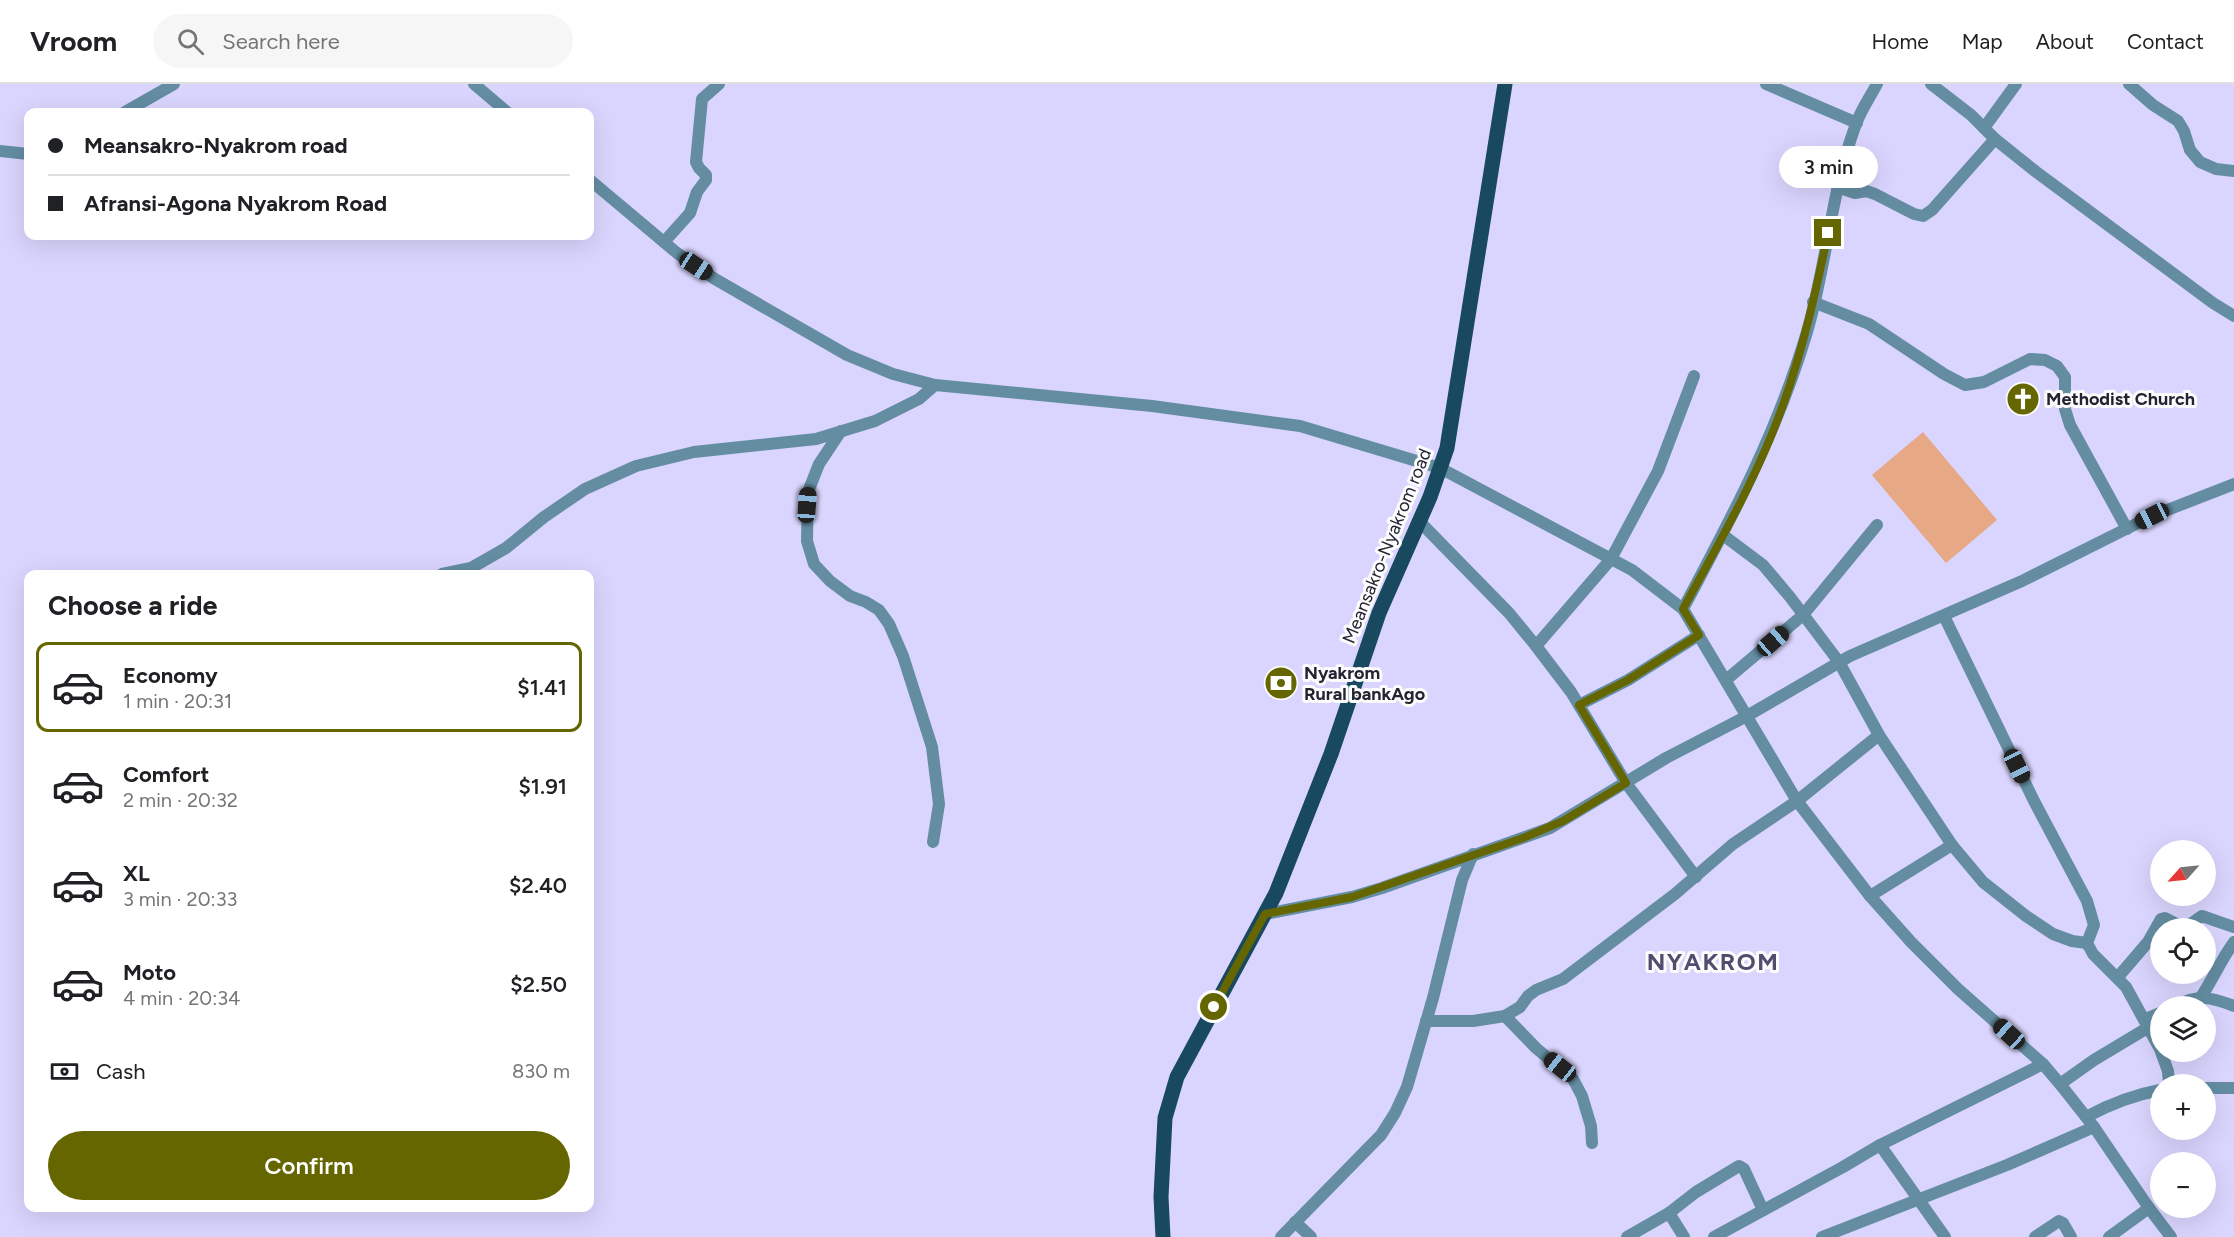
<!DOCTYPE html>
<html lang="en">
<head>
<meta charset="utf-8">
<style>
	body { margin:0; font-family:Figtree,sans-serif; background:#f6f6f6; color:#202124; height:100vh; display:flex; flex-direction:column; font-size:22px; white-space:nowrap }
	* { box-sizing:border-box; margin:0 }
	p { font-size:20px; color:#757577 }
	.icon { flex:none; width:33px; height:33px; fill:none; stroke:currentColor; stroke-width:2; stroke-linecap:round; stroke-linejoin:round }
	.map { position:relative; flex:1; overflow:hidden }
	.side { position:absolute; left:24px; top:486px; width:570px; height:642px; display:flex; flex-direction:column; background:#fff; border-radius:12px; box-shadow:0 6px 24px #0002 }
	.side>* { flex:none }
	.top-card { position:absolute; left:24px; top:24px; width:570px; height:132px; border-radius:12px; box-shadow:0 6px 24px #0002; display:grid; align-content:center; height:132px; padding:0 24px; background:#fff }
	.needle { width:39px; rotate:243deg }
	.controls { position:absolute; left:2150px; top:756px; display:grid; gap:12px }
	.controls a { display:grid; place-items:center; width:66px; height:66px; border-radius:50%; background:#fff; box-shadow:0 6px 24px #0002; font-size:30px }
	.end { position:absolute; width:27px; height:27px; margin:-14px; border:8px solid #660; background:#fff; box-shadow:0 0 0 3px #fff }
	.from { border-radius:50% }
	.bubble { position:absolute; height:42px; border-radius:21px; background:#fff; box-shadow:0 6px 24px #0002; font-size:20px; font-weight:600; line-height:42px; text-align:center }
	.car { position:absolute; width:18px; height:36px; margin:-18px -9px; border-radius:8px; box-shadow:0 0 4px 2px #0007; background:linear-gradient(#222 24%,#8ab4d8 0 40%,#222 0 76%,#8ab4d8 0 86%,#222 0) }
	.top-card b { display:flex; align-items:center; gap:21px; height:57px; font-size:22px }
	.top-card b+b { border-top:2px solid #e0e0e0 }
	.top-card i { width:15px; height:15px; background:#202124 }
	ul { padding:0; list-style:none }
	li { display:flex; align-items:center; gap:18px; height:90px; margin:0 12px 9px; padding:0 12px; border:3px solid transparent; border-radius:12px }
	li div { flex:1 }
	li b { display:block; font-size:22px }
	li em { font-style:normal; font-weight:600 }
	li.current { border-color:#660 }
	li>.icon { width:54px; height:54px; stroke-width:1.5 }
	h2 { padding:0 24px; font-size:27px; line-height:72px }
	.pay { display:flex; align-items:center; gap:15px; height:66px; padding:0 24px; font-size:22px }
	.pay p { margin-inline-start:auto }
	.primary-button { display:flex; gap:12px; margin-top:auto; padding:12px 24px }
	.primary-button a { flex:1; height:69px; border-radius:36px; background:#660; color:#fff; font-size:24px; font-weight:600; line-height:69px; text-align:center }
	header { display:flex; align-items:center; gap:36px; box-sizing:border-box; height:84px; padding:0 30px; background:#fff; border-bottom:2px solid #e0e0e0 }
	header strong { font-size:28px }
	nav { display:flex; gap:33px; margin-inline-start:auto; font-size:21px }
	.search { width:420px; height:54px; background:#f6f6f6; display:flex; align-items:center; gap:15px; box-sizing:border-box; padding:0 21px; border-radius:33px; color:#757577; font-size:22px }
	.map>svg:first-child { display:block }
	.green { fill:#e6a885 }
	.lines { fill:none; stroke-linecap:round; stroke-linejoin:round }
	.minor { stroke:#648da2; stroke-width:12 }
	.major { stroke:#19495e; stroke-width:15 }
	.route { stroke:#660; stroke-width:8 }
	.labels { text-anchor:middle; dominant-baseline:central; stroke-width:6; stroke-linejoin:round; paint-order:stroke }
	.poi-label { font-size:18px; font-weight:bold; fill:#252332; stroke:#fcfcfc; text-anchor:start }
	.street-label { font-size:18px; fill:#252332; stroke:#fcfcfc }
	.district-label { font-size:24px; font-weight:bold; letter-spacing:1.5px; fill:#524d70; stroke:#fcfcfc }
</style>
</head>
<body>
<header>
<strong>Vroom</strong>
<div class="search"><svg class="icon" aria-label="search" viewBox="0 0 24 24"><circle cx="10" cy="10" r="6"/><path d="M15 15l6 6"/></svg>Search here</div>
<nav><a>Home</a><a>Map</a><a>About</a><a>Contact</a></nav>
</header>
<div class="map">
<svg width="2234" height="1153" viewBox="0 0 2234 1153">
	<rect width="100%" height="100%" fill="#dad5fe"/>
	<!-- green -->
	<polygon class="green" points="1923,348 1997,436 1946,479 1872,391"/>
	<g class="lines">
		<!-- minor -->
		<g class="minor">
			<polyline points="474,0 507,28"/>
			<polyline points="1766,0 1857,39"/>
			<polyline points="1931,0 1971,31 1995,55 2035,87 2213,219 2234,232"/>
			<polyline points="2129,0 2153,21 2178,37 2184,47 2190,66 2200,78 2216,85 2234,87"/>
			<polyline points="125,28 174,0"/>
			<polyline points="1984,44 2016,0"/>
			<polyline points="0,67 28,70"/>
			<polyline points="590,96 677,169 715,195 847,271 893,290 935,301 1152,322 1300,342 1440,384 1632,486 1683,525 1797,717 1870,812 1911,858 1958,905 2043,980 2060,1000 2094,1043 2149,1124 2171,1153"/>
			<polyline points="1837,103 1855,109 1866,107 1875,110 1914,130 1923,132 1932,126 1995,55"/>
			<polyline points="664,158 690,129 697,108 706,96 706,91 699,84 696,78 702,15 719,0"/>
			<polyline points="1813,218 1869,240 1944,290 1965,301 1984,298 2030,275 2045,276 2057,282 2065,293 2065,325 2070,341 2127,445"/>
			<polyline points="841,347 819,380 808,408 807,457 814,480 830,497 850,512 866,518 879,526 889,540 903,572 932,663 939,720 933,758"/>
			<polyline points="1419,437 1509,529 1536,562 1571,608 1626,699 1696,793"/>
			<polyline points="1723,451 1763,481 1790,513 1839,578 1879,651 1952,761 1983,798 2026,832 2053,850 2072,857 2087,859"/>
			<polyline points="442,490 471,484 506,464 544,433 585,405 636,382 694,368 816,355 875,337 919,315 935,301"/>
			<path d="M1683 525C1732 433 1777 349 1807 248 1827 180 1831 107 1856 40 1861 26 1870 13 1877 0"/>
			<polyline points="1944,532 2034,717 2087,817 2094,841 2087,859 2093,870 2126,903 2160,965"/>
			<polyline points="1536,562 1611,475 1658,387 1694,292"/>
			<polyline points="1726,596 1803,531 1877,441"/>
			<polyline points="1579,621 1628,596 1699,551"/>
			<polyline points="1870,812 1952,761"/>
			<polyline points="1265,830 1352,813 1382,804 1550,744 1666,674 1747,632 1850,572 2022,497 2152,432 2234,400"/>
			<polyline points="2118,893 2148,858 2161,835 2165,834 2185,844 2202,832 2234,843"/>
			<path d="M2201 913C2213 895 2221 876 2234 858"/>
			<path d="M2174 922C2198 911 2209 912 2234 922"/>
			<polyline points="1505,932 1536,964 1573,995 1582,1012 1591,1042 1592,1059"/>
			<polyline points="2145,935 2160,929"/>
			<polyline points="1426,937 1473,937 1505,932 1520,923 1528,912 1536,906 1563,895 1675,810 1733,760 1797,717 1879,651"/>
			<polyline points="2161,968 2168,987 2169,1000"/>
			<polyline points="2060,1000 2094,976 2149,943"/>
			<polyline points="2205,1004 2234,1004"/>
			<path d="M2086 1033C2110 1020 2133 1011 2160 1006"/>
			<polyline points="1880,1061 1945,1153"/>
			<polyline points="1669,1129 1684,1153"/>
			<polyline points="1295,1138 1311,1153"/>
			<polyline points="1281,1153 1381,1051 1395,1029 1407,1003 1433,914 1462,796 1473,770"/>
			<polyline points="1627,1153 1669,1129 1696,1108 1739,1082 1744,1085 1763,1126"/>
			<polyline points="1714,1153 1843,1083 1880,1061 2043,980"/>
			<polyline points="1822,1153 2007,1081 2094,1043"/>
			<polyline points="2035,1153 2059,1137 2063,1139 2071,1153"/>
			<polyline points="2109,1153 2149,1124"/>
		</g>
		<!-- major -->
		<polyline class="major" points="1163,1153 1161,1113 1165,1034 1177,993 1276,809 1331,670 1379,529 1430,413 1447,364 1505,0"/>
	</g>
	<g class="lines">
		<!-- route -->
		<path class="route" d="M1214 923 1265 830 1352 813 1523 754 1563 737 1626 699 1579 621 1628 596 1699 551 1683 525C1719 459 1758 392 1783 321 1803 265 1816 207 1828 149"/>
	</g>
	<!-- icons -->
	<defs>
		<symbol id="church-disc" viewBox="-11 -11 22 22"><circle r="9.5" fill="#660" stroke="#fcfcfc"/><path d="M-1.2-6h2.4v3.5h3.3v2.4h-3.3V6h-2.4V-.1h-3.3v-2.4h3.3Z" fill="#fff"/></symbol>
		<symbol id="bank-disc" viewBox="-11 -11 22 22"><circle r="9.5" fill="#660" stroke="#fcfcfc"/><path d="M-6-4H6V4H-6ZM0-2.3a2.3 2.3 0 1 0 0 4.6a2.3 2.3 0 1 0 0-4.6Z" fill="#fff"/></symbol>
	</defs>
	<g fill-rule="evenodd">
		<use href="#church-disc" x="2004" y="296" width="38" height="38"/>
		<use href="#bank-disc" x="1262" y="580" width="38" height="38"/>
	</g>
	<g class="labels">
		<!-- poi labels -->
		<g class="poi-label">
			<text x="2046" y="315">Methodist Church</text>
			<text x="1304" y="589">Nyakrom<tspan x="1304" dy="21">Rural bankAgo</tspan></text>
		</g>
		<!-- street labels -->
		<g class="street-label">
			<text transform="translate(1387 462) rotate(-68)">Meansakro-Nyakrom road</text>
		</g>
		<!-- district labels -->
		<g class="district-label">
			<text x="1713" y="877">NYAKROM</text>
		</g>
	</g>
</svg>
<div class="controls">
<a><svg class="needle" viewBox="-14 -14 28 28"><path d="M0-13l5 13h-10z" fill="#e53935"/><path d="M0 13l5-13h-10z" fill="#757577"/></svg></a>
<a><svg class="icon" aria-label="locate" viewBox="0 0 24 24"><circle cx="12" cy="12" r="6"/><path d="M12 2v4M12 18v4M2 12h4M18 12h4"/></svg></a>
<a><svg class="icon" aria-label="layers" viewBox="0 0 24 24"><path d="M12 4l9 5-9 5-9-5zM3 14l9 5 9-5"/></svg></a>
<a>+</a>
<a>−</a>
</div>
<i class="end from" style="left:1214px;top:923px"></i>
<i class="end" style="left:1828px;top:149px"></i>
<div class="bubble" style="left:1779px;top:62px;width:99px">3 min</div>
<i class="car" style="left:696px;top:182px;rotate:123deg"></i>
<i class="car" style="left:807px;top:421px;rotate:4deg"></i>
<i class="car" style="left:2152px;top:432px;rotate:243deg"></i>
<i class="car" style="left:1773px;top:557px;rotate:49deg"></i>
<i class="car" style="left:2017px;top:682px;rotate:154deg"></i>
<i class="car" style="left:2009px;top:950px;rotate:312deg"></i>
<i class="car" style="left:1560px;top:983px;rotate:308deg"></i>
<div class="top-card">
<b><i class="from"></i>Meansakro-Nyakrom road</b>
<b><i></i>Afransi-Agona Nyakrom Road</b>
</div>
<section class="side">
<h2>Choose a ride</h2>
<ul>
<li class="current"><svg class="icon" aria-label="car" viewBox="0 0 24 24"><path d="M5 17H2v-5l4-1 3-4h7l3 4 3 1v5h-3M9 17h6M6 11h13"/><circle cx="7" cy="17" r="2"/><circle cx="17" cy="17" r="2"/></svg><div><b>Economy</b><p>1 min · 20:31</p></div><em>$1.41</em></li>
<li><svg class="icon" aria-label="car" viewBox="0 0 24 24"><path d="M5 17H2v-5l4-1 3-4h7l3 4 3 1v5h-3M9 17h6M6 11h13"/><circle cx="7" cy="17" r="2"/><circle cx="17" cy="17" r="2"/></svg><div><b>Comfort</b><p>2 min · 20:32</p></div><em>$1.91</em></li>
<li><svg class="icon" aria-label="car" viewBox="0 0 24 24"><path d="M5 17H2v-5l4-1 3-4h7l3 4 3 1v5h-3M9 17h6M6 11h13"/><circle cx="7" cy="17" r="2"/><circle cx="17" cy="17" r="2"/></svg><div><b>XL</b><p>3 min · 20:33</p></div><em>$2.40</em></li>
<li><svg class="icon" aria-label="car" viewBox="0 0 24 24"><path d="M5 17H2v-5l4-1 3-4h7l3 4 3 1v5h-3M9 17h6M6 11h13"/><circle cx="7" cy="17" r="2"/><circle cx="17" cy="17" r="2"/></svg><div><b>Moto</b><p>4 min · 20:34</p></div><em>$2.50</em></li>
</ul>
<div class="pay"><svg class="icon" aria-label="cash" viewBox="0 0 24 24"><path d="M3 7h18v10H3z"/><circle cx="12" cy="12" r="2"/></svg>Cash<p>830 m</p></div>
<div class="primary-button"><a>Confirm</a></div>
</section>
</div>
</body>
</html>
